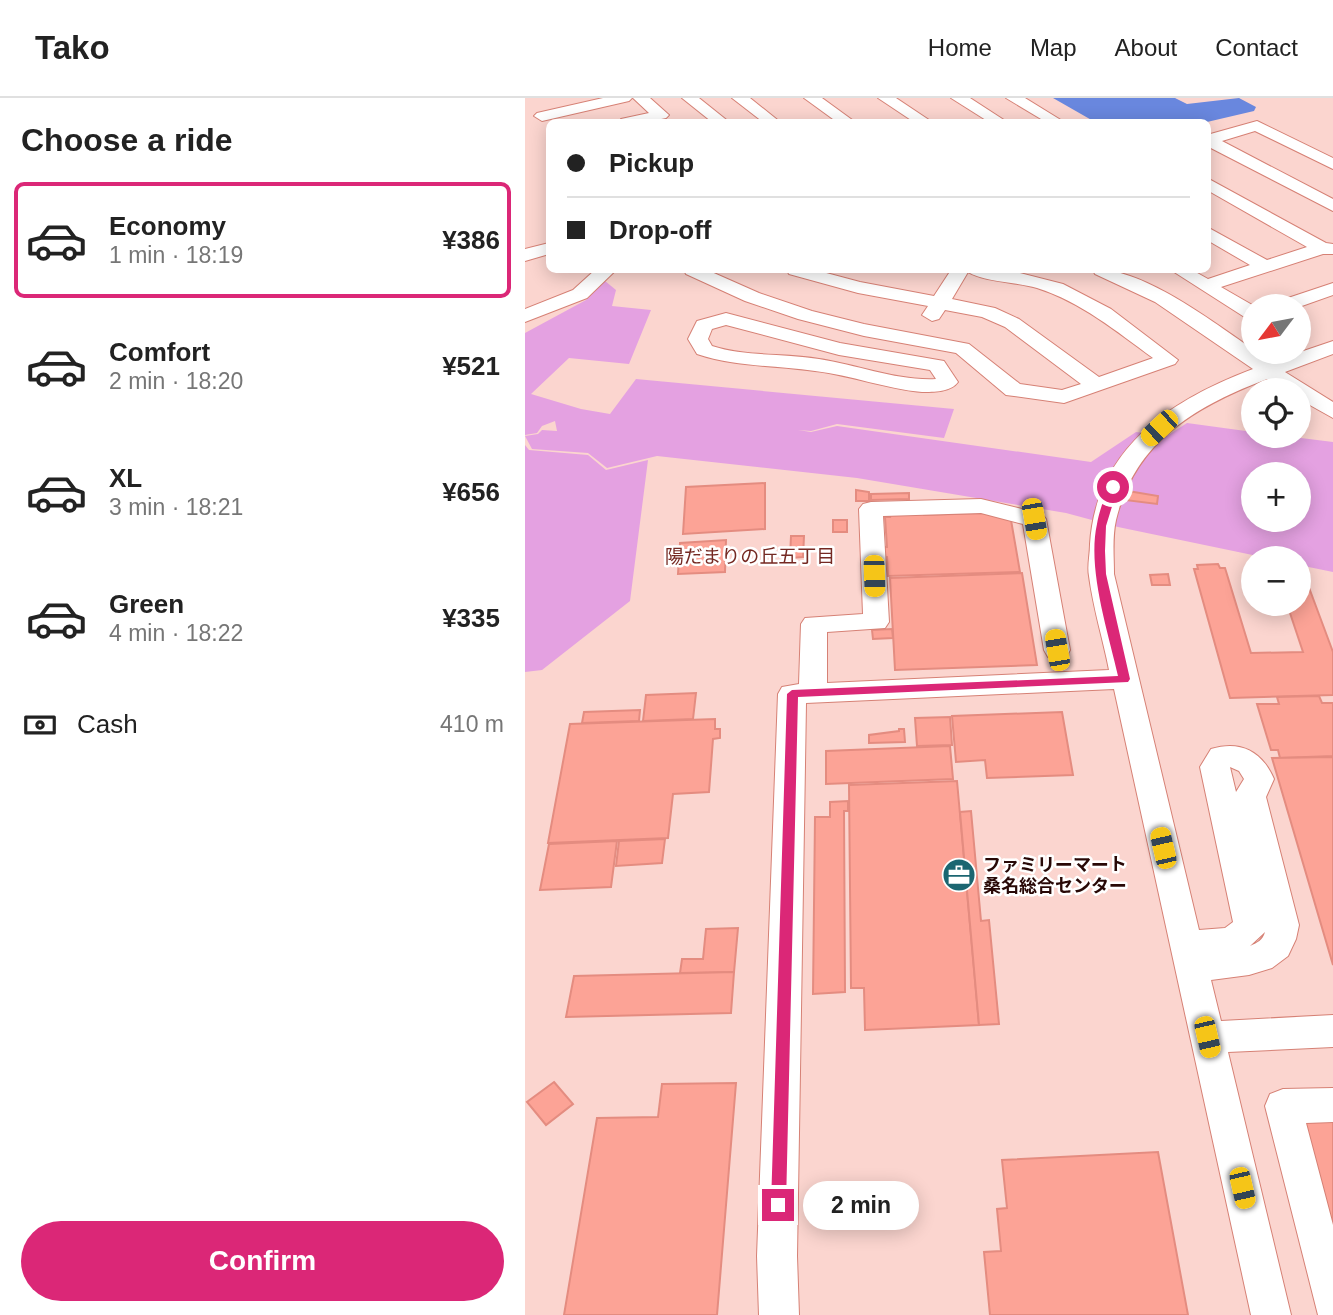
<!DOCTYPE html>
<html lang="en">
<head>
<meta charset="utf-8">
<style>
	body { margin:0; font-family:Helvetica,"Noto Sans JP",sans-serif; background:#f6f6f6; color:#222; height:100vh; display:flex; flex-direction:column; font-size:26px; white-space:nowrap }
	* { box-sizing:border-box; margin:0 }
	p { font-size:23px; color:#767676 }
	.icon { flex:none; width:38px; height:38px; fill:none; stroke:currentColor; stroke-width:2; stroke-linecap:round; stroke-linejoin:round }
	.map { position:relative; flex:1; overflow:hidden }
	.details { display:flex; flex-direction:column; background:#fff; width:525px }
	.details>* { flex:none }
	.guide { position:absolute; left:21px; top:21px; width:665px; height:154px; border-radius:10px; box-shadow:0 4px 18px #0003; display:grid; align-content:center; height:154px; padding:0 21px; background:#fff }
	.needle { width:46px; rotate:238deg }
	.fabs { position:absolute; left:716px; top:196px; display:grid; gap:14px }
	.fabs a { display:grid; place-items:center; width:70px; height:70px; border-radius:50%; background:#fff; box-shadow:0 4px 18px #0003; font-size:35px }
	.end { position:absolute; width:32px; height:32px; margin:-16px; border:9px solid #db2777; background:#fff; box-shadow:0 0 0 4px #fff }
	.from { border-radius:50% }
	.bubble { position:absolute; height:49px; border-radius:24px; background:#fff; box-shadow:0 4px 18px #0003; font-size:23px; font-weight:700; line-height:49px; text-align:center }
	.car { position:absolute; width:21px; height:42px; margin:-21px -10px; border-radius:9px; box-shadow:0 0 5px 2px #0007; background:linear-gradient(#f5c518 24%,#345 0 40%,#f5c518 0 76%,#345 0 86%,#f5c518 0) }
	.guide b { display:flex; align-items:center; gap:24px; height:66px; font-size:26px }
	.guide b+b { border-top:2px solid #e0e0e0 }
	.guide i { width:18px; height:18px; background:#222 }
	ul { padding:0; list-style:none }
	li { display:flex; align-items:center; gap:21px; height:116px; margin:0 14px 10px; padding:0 7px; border:4px solid transparent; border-radius:10px }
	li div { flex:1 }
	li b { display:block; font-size:26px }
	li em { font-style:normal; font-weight:700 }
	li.on { border-color:#db2777 }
	li>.icon { width:63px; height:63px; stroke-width:1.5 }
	h2 { padding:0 21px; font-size:32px; line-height:84px }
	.pay { display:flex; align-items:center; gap:18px; height:77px; padding:0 21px; font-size:26px }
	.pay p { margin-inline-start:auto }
	.primary-button { display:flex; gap:14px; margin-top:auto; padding:14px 21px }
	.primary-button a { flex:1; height:80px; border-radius:42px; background:#db2777; color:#fff; font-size:28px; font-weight:700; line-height:80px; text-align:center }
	header { display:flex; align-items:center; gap:42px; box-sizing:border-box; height:98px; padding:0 35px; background:#fff; border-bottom:2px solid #e0e0e0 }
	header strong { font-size:33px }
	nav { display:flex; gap:38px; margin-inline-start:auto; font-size:24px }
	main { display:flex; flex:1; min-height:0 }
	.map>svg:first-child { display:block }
	.green { fill:#e4a1e1; fill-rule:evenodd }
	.water { fill:#6987de }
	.building { fill:#fca396; stroke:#e48c80; stroke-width:2 }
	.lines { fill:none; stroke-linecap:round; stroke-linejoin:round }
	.minor-casing { stroke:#d68175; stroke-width:2 }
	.minor { fill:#fff; fill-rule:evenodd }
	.route { fill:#db2777 }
	.labels { text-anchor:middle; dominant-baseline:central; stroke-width:5; stroke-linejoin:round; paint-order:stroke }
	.poi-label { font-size:18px; font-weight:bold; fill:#280806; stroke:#fff; text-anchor:start }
	.neighbourhood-label { font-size:19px; fill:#752922; stroke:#fff }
</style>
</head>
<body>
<header>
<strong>Tako</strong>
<nav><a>Home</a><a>Map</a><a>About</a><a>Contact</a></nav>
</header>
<main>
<section class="details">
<h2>Choose a ride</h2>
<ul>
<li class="on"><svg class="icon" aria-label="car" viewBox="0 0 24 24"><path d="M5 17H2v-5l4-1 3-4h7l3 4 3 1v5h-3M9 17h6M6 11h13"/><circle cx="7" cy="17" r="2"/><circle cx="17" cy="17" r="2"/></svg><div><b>Economy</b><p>1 min · 18:19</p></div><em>¥386</em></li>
<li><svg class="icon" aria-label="car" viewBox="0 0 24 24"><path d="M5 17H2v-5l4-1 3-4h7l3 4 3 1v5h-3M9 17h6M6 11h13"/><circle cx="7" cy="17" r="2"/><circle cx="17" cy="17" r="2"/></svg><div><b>Comfort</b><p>2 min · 18:20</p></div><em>¥521</em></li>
<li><svg class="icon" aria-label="car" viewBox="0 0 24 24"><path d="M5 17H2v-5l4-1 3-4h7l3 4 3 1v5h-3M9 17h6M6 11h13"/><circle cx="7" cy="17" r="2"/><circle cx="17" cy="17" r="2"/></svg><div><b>XL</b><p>3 min · 18:21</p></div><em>¥656</em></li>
<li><svg class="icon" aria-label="car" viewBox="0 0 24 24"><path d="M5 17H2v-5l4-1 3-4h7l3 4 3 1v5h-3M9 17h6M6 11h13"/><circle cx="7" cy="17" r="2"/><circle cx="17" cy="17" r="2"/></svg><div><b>Green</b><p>4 min · 18:22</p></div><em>¥335</em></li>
</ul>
<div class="pay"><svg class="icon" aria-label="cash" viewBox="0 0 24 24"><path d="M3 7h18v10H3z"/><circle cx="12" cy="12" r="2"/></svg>Cash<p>410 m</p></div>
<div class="primary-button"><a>Confirm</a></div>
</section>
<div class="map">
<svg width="808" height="1217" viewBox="0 0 808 1217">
	<rect width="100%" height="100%" fill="#fbd5cf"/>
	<!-- green -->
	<g class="green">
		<path d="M80 183 91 192 87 208 126 212 104 266 44 260 6 296 56 311 85 316 111 281 429 311 419 340 312 326 286 333 273 332 286 334 312 328 566 364 611 334 642 338 662 325 728 334V338H760L808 344V474L774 467V460H742L593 429 541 415 332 380 132 358 82 370 63 355 7 351 0 338 13 336 17 332 32 333 30 323 17 328 12 335 0 337V235L61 202ZM728 376H774V422H728Z"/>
		<polygon points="0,347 4,352 63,357 81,372 123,362 105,503 17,572 0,574"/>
	</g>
	<!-- water -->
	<polygon class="water" points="528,0 650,0 662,6 714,0 731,9 729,13 682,24 570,24"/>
	<!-- building -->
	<g class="building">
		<polygon points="240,385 240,431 158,436 161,389"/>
		<polygon points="331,392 344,394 344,403 331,403"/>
		<polygon points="603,393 633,398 632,406 600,402"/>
		<polygon points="384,395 384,401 346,402 346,396"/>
		<polygon points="364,414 398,415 399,417 461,415 486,422 495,474 363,478 362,459 358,459 358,449 362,449 360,419 365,419"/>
		<rect x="308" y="422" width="14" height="12"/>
		<polygon points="266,438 279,438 278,459 265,460"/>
		<polygon points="201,442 200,474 153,476 155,445"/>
		<polygon points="693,466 695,470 700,470 726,555 778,554 762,506 774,506 774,482 779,482 783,487 808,554 808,597 705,600 669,471 673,471 672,467"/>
		<polygon points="497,475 512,567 370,572 365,480"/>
		<polygon points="643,476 645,487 627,487 625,477"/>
		<polygon points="367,531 368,540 348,541 347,532"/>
		<polygon points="171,595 168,621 118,623 121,597"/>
		<polygon points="794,598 797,605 808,605 808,658 755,660 753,652 746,652 732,606 754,606 752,599"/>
		<polygon points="115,612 114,623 57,625 59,614"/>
		<polygon points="537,614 548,677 462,680 460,662 431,664 427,618"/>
		<polygon points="425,619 427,647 392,648 390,620"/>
		<polygon points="190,621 190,631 195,631 195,640 188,641 184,694 148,696 143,740 23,745 45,626"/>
		<polygon points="374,631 379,631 380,644 344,645 344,637 374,633"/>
		<polygon points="425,648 428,681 301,686 301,653"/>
		<polygon points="808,659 808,867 747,660"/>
		<polygon points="432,683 454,927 340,932 339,890 326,890 324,687"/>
		<polygon points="323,703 323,713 319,713 320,894 288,896 290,719 305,719 305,704"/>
		<polygon points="446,713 456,823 464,822 474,926 454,927 435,714"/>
		<polygon points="140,741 137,765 91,768 94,743"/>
		<polygon points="92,743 86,789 15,792 24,746"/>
		<polygon points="213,830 209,874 155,875 157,861 178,861 181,831"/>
		<polygon points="209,874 206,915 41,919 49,878"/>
		<polygon points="29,984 48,1006 21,1027 2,1004"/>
		<polygon points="211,985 192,1217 39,1217 72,1020 133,1019 137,986"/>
		<polygon points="808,1019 808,1151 775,1020"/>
		<polygon points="633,1054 663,1217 465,1217 459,1154 476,1153 472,1111 482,1110 477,1062"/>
	</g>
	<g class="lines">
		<defs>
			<g id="minor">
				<polygon points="78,0 107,0 104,3 17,23 9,18 12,15"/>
				<polygon points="108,0 125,0 144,17 141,20 122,24 95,24 96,21 124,15"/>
				<polygon points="157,0 174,0 204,24 187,24"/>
				<polygon points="207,0 225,0 255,24 238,24"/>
				<polygon points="279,0 297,0 330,24 312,24"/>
				<polygon points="353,0 371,0 407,24 389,24"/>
				<polygon points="426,0 445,0 482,24 464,24"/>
				<polygon points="481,0 500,0 539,24 521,24"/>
				<polygon points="732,23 808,60 808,71 730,33 697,43 808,101 808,113 682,48 682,37"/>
				<polygon points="682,80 801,145 808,146 808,156 798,156 696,189 729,208 728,222 721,220 646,172 667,172 683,181 725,167 682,142 682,129 742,162 782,149 682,92"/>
				<polygon points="24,145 24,156 0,163 0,151"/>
				<polygon points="70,172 91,172 62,200 0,224 0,211 48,192"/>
				<path d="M159 172H182L234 195 287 213 339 226 444 246 495 286 537 292 556 286 480 229 457 219 420 212 414 221 407 223 397 217 403 208 333 195 264 176 262 172H290L335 184 409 198 426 172H483L538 186 586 211 653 262 650 266 539 305 489 298 481 297 431 255 339 238 273 221 220 203 161 176ZM443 174C459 184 492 184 512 190 556 204 591 233 628 260L574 279 494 221 470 210 427 201Z"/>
				<path d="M568 172C619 167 704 236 746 264L808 243V256L760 274 808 304V320L774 301V292H759L742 281C671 308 610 343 591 422 587 439 589 459 589 476L674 832 700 830 708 824 675 669 686 651C715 642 737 653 749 681L741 699 774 827 771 841 763 858 747 870 724 877 686 882 696 923 808 917V949L703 954 766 1217H726L589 591 281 605 272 1158 274 1217H234L232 1158 253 596 257 589 274 586 276 526 280 520 338 516 334 411 338 406 346 404 456 401 517 416 521 421 545 552 541 559 532 561 523 559 519 552 498 426 456 415 358 418 364 524 360 530 302 534V585L584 572C578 541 568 510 564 478 562 468 565 457 565 446 571 350 646 302 728 271L630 204 570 176ZM705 669 714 673 719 681 711 694ZM740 834C738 842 732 845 725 848Z"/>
				<polygon points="808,185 808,197 774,209 748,208 751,204"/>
				<path d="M201 215 315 245 419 263 433 284C426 294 409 294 397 294 361 291 326 277 290 273 250 267 210 269 172 256L163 241 172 223ZM201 227 314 257 405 272 411 281C372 283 333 267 294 261 259 255 221 259 187 248L183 241 187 231Z"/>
				<polygon points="808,990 808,1024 781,1025 808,1127 808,1217 793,1217 740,1008 745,996 758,991"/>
			</g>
		</defs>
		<!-- minor casing -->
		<use href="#minor" class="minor-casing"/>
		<!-- minor -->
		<use href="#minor" class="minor"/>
	</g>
	<!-- route -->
	<path class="route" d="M588 387 593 389 581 428 580 453 581 476 605 581 603 584 273 599 261 1107 259 1112 253 1115 248 1112 246 1107 262 596 267 592 593 578C583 533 562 471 572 426 574 414 579 401 583 389Z"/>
	<!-- icons -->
	<defs>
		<symbol id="office-disc" viewBox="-11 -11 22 22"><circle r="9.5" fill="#1b6671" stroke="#fff"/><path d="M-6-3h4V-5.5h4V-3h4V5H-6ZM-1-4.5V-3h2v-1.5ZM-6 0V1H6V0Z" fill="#fff"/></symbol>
	</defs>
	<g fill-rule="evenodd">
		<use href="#office-disc" x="415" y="758" width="38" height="38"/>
	</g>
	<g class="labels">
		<!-- poi labels -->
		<g class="poi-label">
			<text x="458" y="767">ファミリーマート<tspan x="458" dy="21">桑名総合センター</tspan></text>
		</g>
		<!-- neighbourhood labels -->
		<g class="neighbourhood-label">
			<text x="225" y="458">陽だまりの丘五丁目</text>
		</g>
	</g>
</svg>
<div class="fabs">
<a><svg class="needle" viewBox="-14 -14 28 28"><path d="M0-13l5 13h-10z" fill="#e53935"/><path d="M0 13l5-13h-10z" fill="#767676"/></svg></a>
<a><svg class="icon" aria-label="locate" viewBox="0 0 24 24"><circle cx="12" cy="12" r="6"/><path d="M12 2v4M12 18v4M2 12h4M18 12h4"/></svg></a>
<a>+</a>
<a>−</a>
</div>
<i class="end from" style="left:588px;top:389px"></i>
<i class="end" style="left:253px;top:1107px"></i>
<div class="bubble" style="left:278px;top:1083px;width:116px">2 min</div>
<i class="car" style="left:634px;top:330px;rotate:227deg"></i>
<i class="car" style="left:509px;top:421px;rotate:170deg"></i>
<i class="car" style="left:349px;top:478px;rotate:178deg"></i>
<i class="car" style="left:532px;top:552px;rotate:350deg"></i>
<i class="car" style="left:638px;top:750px;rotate:347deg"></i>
<i class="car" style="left:682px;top:939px;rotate:167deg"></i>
<i class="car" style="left:717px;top:1090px;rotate:167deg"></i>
<div class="guide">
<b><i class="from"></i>Pickup</b>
<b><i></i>Drop-off</b>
</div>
</div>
</main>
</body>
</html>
